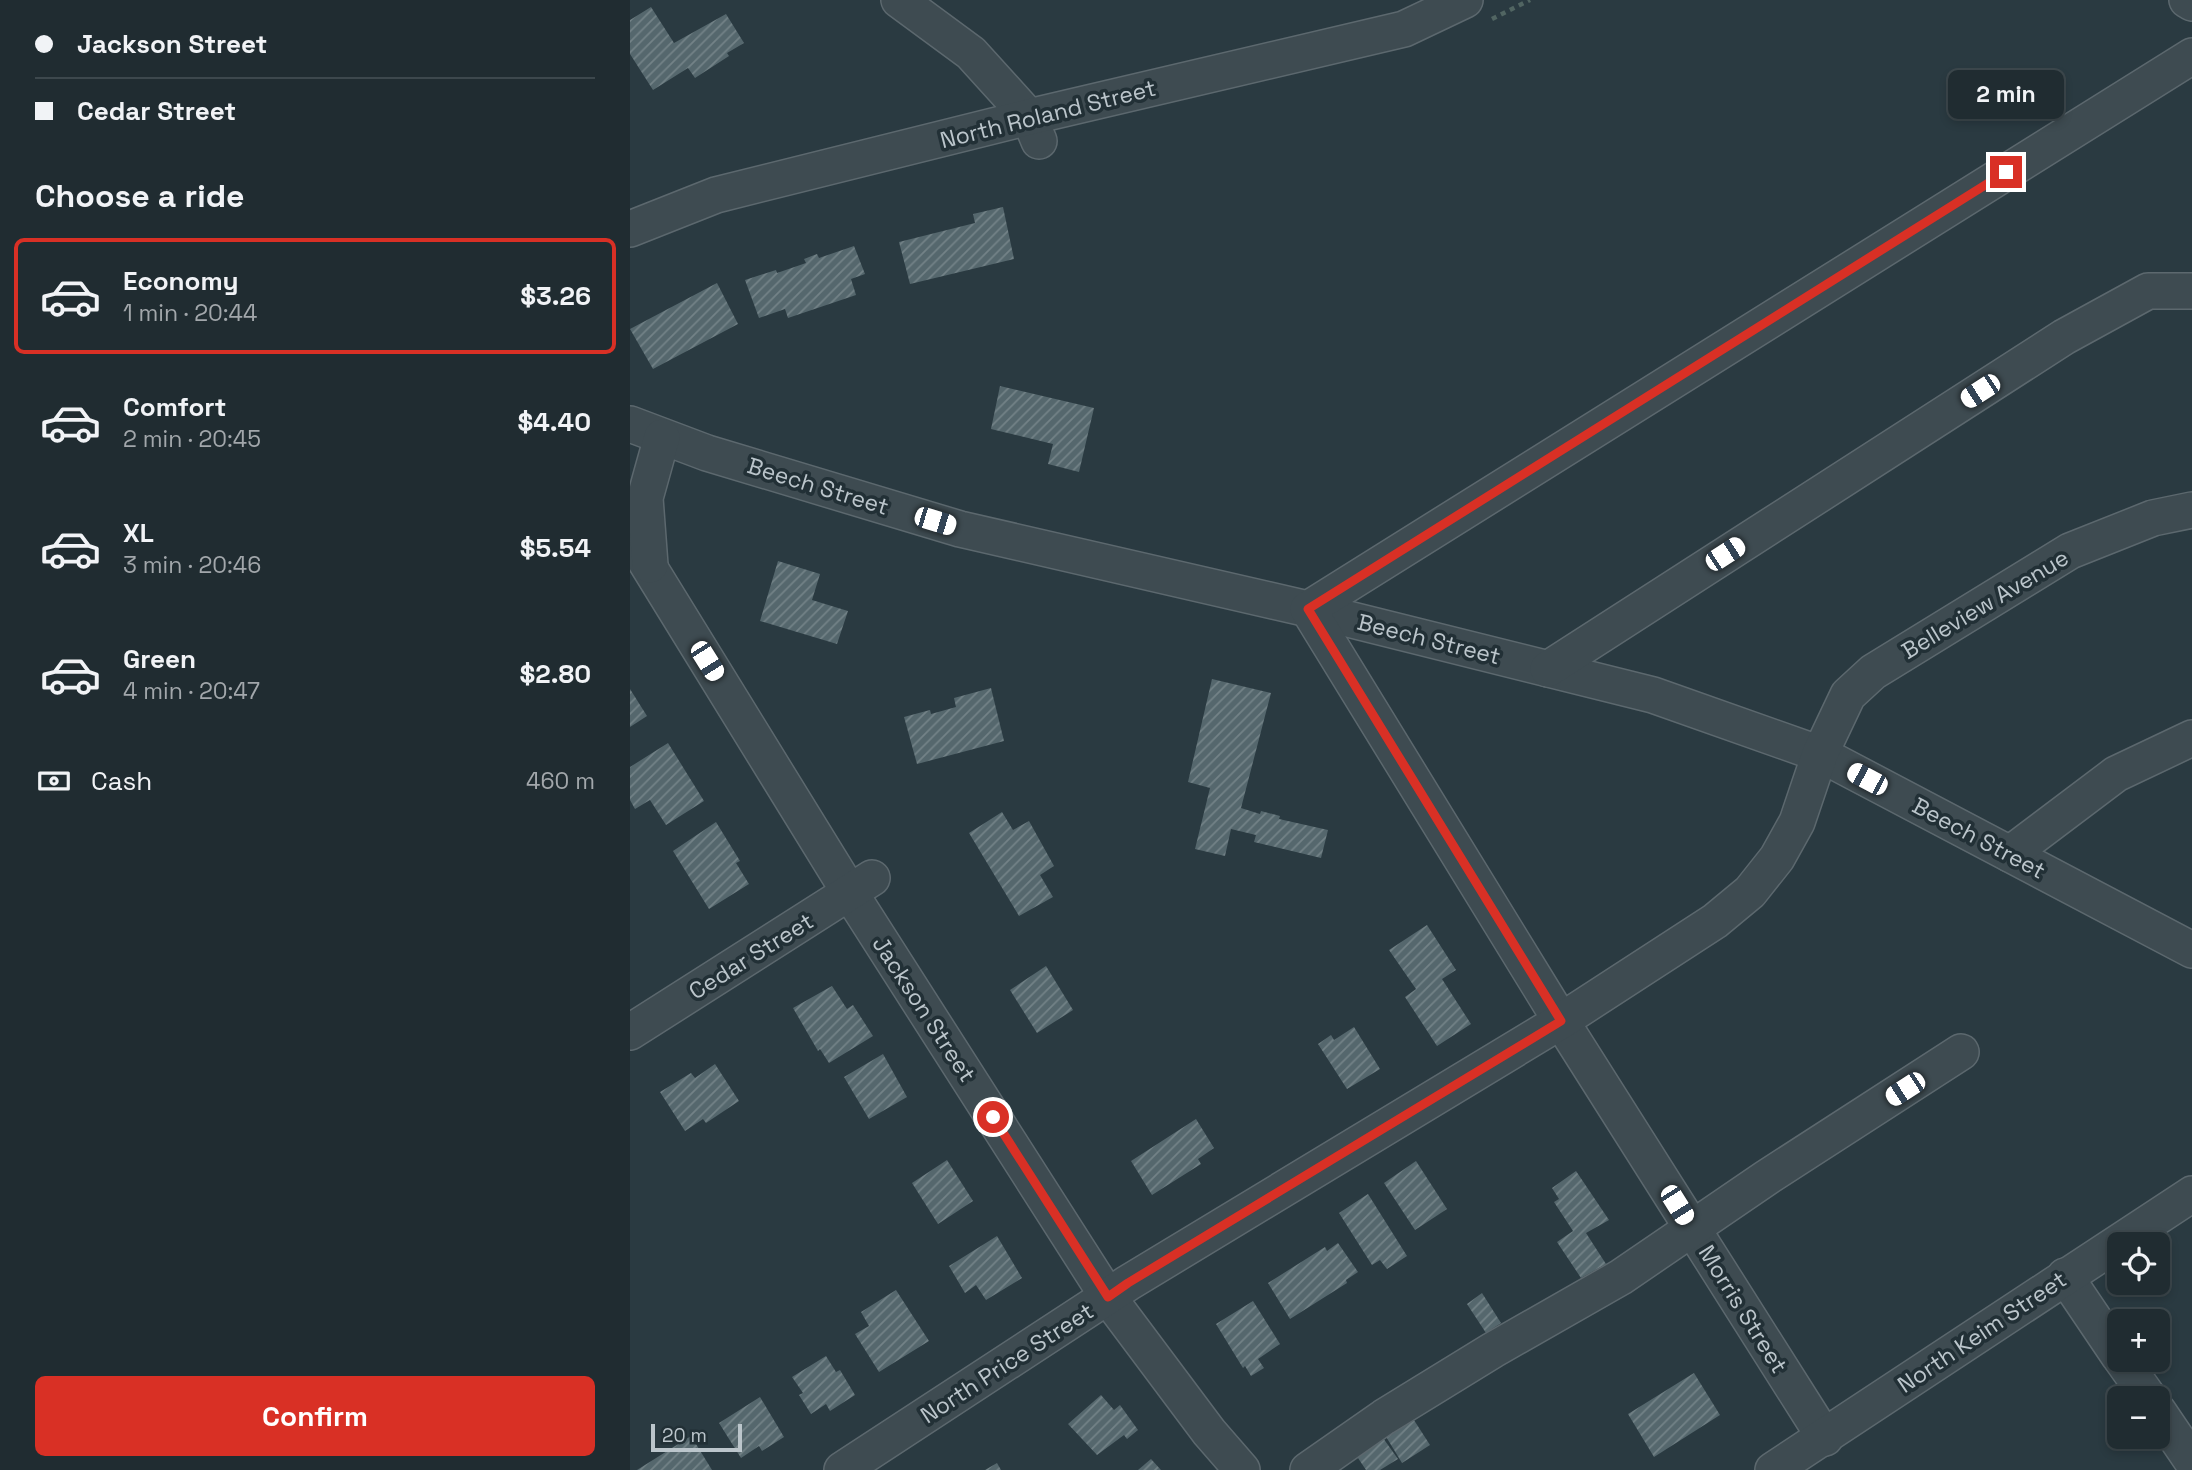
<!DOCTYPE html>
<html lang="en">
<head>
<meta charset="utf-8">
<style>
	body { margin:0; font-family:"Space Grotesk",sans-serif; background:#283439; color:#f1f3f6; height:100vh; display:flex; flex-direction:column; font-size:26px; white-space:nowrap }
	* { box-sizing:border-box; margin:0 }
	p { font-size:23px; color:#a2a7ab }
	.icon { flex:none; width:38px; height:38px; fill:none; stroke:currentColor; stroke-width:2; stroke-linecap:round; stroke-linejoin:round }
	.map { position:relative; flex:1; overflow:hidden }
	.panel { display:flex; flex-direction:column; background:#202c31; width:630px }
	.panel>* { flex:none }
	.guide { display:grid; align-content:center; height:154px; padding:0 35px; background:#202c31 }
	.tools { position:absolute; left:1477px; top:1232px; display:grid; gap:14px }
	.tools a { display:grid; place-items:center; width:63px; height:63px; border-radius:10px; background:#202c31; box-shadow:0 4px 10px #0003,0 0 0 2px #3d484d; font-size:35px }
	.scale { position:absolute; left:21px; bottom:18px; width:91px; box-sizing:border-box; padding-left:7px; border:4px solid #bbc5cb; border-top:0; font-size:19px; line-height:24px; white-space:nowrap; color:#bbc5cb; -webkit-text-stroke:5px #223036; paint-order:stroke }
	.end { position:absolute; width:32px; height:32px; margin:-16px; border:9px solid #d93025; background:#fff; box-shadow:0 0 0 4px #fff }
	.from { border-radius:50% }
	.bubble { position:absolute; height:49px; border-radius:10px; background:#202c31; box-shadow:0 4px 10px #0003,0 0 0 2px #3d484d; font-size:23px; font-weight:700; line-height:49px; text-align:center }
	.car { position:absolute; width:21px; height:42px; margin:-21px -10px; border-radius:9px; box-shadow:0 0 5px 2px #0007; background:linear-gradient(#fff 24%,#345 0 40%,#fff 0 76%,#345 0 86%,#fff 0) }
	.guide b { display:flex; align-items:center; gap:24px; height:66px; font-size:26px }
	.guide b+b { border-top:2px solid #3d484d }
	.guide i { width:18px; height:18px; background:#f1f3f6 }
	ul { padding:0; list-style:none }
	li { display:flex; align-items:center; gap:21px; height:116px; margin:0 14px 10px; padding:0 21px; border:4px solid transparent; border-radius:10px }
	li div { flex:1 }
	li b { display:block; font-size:26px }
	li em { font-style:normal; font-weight:700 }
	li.selected { border-color:#d93025 }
	li>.icon { width:63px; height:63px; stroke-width:1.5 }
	h2 { padding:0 35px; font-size:32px; line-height:84px }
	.pay { display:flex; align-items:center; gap:18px; height:77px; padding:0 35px; font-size:26px }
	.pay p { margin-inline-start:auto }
	.cta { display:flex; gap:14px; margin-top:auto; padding:14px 35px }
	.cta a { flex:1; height:80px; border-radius:10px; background:#d93025; color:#fff; font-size:28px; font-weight:700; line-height:80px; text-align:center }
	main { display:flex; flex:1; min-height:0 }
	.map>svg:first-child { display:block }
	.building { fill:url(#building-hatch) }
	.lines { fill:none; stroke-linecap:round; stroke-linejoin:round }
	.minor-casing { stroke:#5c686e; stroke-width:38 }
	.path { stroke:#516562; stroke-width:4.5; stroke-dasharray:5 5; stroke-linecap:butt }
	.minor { stroke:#3e4b51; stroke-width:35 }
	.route { stroke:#d93025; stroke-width:9 }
	.labels { text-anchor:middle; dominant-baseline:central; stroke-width:7; stroke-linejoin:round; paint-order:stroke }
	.street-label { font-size:23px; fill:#bbc5cb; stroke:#223036 }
</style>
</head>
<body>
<main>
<section class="panel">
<div class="guide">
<b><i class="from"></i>Jackson Street</b>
<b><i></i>Cedar Street</b>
</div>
<h2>Choose a ride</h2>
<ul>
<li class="selected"><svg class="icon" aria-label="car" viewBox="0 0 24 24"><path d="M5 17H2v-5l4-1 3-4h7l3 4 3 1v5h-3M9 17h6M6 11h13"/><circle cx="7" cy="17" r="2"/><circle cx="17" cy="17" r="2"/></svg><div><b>Economy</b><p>1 min · 20:44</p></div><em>$3.26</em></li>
<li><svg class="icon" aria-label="car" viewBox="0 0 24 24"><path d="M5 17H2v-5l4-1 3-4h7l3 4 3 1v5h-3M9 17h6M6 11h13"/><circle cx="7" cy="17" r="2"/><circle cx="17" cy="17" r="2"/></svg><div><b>Comfort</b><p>2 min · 20:45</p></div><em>$4.40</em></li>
<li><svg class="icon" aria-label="car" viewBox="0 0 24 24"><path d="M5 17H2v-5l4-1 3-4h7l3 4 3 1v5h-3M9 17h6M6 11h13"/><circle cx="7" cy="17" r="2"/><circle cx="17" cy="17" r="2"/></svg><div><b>XL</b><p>3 min · 20:46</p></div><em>$5.54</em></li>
<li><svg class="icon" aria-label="car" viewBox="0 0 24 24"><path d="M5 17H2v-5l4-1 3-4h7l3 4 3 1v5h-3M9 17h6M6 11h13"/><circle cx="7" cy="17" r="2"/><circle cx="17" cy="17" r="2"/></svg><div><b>Green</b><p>4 min · 20:47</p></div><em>$2.80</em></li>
</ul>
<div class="pay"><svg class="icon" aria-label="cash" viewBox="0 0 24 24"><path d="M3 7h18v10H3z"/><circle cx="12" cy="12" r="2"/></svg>Cash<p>460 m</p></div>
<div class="cta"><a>Confirm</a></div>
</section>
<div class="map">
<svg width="1562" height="1470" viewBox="0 0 1562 1470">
	<defs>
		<pattern id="building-hatch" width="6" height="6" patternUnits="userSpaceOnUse" patternTransform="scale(1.75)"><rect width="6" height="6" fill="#55676d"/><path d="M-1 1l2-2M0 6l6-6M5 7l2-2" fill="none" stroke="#738287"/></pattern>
	</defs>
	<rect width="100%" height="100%" fill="#2a3a41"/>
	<!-- building -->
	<g class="building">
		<polygon points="21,7 44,43 96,14 114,43 97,53 99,56 65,78 58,68 23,90 0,54 0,20"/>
		<polygon points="373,207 384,259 280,284 269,242 345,223 343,214"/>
		<polygon points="224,246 235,274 221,279 226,295 158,318 155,309 129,318 115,280 146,270 147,273 176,263 174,259 187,254 189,258"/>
		<polygon points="87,283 108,324 23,369 0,329"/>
		<polygon points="370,386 464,408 449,472 418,464 423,444 361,429"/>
		<polygon points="148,561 190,574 182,600 218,611 207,644 130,621"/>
		<polygon points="582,679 641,693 611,808 630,814 631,811 650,816 649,819 698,830 691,858 624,842 626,835 601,829 595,856 565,849 580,788 558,782"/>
		<polygon points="361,688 374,741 287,764 274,717 300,710 301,714 326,707 324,698"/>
		<polygon points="0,689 17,716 0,727"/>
		<polygon points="38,743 74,801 36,825 20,800 5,809 0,800 0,767"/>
		<polygon points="372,812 383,830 399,821 424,866 410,875 423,897 389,916 339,833"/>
		<polygon points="86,822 110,861 106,863 119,884 79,909 43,851"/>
		<polygon points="797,925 826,970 812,979 841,1024 807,1046 775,997 786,989 759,950"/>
		<polygon points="416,966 443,1010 407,1033 380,990"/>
		<polygon points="202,986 217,1009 223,1005 243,1036 199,1063 190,1049 188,1051 163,1008"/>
		<polygon points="724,1027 750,1069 717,1089 688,1044 701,1035 704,1040"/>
		<polygon points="253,1054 277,1097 239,1119 214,1077"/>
		<polygon points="85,1064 109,1101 76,1123 73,1119 55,1131 30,1092 61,1073 65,1078"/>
		<polygon points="566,1119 584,1148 568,1159 571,1164 522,1195 501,1161"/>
		<polygon points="317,1160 343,1201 308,1224 282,1183"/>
		<polygon points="786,1161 817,1209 785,1230 754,1183"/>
		<polygon points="946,1171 979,1220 956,1233 976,1264 951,1278 927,1242 943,1231 924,1202 929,1199 922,1188"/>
		<polygon points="738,1194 777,1256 757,1269 750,1260 742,1265 709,1213"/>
		<polygon points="367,1236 392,1278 356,1300 346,1285 335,1293 319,1266"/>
		<polygon points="708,1243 728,1272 716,1280 717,1283 660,1319 638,1283 695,1247 697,1251"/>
		<polygon points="266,1290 299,1341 249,1372 225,1334 239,1326 231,1312"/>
		<polygon points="852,1293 871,1323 856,1333 837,1304"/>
		<polygon points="623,1301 650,1344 628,1359 634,1368 621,1376 615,1366 613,1368 586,1324"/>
		<polygon points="196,1356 206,1372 210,1370 225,1395 200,1411 196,1404 181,1414 169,1395 173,1393 162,1377"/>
		<polygon points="1064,1373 1090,1415 1024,1457 998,1414"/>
		<polygon points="471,1395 484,1410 490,1405 508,1430 497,1439 494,1435 467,1455 438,1424"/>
		<polygon points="130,1397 154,1437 132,1451 129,1446 111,1458 89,1423"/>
		<polygon points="782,1417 800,1445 772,1463 755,1435"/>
		<polygon points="61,1436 82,1470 7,1470"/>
		<polygon points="753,1438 768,1459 750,1470 736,1470 726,1455"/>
		<polygon points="521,1459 531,1470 508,1470"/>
		<polygon points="367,1463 371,1470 355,1470"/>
	</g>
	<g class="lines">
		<defs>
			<g id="minor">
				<polyline points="269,0 341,53 399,117 409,141"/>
				<polyline points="1557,0 1562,3"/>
				<polyline points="0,229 86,195 399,117 774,29 835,0"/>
				<polyline points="0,424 77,453 330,529 678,609 1023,695 1190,754 1562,950"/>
				<polyline points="0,536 220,893 478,1297 579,1432 612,1470"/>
				<polyline points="20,565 15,498 32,437"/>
				<polyline points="918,669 1434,337 1518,291 1562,291"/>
				<polyline points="1380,854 1486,774 1562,738"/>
				<polyline points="0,1032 242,878"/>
				<polyline points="1435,1276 1489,1356"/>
				<polyline points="1492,1360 1519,1398"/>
				<polyline points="1528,1411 1562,1461"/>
				<polyline points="1195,1438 931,1021 678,609 1562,56"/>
				<polyline points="212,1470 498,1283 931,1021 1085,921 1120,892 1147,858 1167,822 1190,754 1218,695 1243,672 1440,551 1523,518 1562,510"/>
				<polyline points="678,1470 754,1417 863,1350 991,1277 1136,1178 1331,1052"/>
				<polyline points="1143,1470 1562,1194"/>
			</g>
		</defs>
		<!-- minor casing -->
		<use href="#minor" class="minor-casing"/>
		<!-- path -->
		<polyline class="path" points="862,19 900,0"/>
		<!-- minor -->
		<use href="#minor" class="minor"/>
	</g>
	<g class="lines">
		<!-- route -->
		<polyline class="route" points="363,1117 478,1297 498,1283 931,1021 678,609 1376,172"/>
	</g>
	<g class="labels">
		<!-- street labels -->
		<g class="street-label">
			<text transform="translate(418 114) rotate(-14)">North Roland Street</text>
			<text transform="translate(188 486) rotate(17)">Beech Street</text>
			<text transform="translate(1355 604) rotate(-31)">Belleview Avenue</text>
			<text transform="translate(799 639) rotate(14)">Beech Street</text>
			<text transform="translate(1349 838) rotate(28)">Beech Street</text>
			<text transform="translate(121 956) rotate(-32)">Cedar Street</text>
			<text transform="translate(294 1009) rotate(57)">Jackson Street</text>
			<text transform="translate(1113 1309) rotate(58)">Morris Street</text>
			<text transform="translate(1352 1332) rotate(-34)">North Keim Street</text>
			<text transform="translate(377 1363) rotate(-33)">North Price Street</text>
		</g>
	</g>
</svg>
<div class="tools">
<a><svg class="icon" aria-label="locate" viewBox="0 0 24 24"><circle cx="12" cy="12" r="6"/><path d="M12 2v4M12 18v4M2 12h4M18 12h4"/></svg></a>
<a>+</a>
<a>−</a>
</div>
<div class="scale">20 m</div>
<i class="end from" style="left:363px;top:1117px"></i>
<i class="end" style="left:1376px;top:172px"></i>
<div class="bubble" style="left:1318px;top:70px;width:116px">2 min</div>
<i class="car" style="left:1350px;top:391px;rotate:237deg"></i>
<i class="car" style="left:305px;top:521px;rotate:107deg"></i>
<i class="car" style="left:1095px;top:554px;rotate:57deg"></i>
<i class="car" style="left:77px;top:661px;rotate:148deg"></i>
<i class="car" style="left:1237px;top:779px;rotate:298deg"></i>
<i class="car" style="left:1275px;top:1089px;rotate:237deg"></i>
<i class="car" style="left:1047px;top:1205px;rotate:148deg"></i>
</div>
</main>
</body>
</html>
